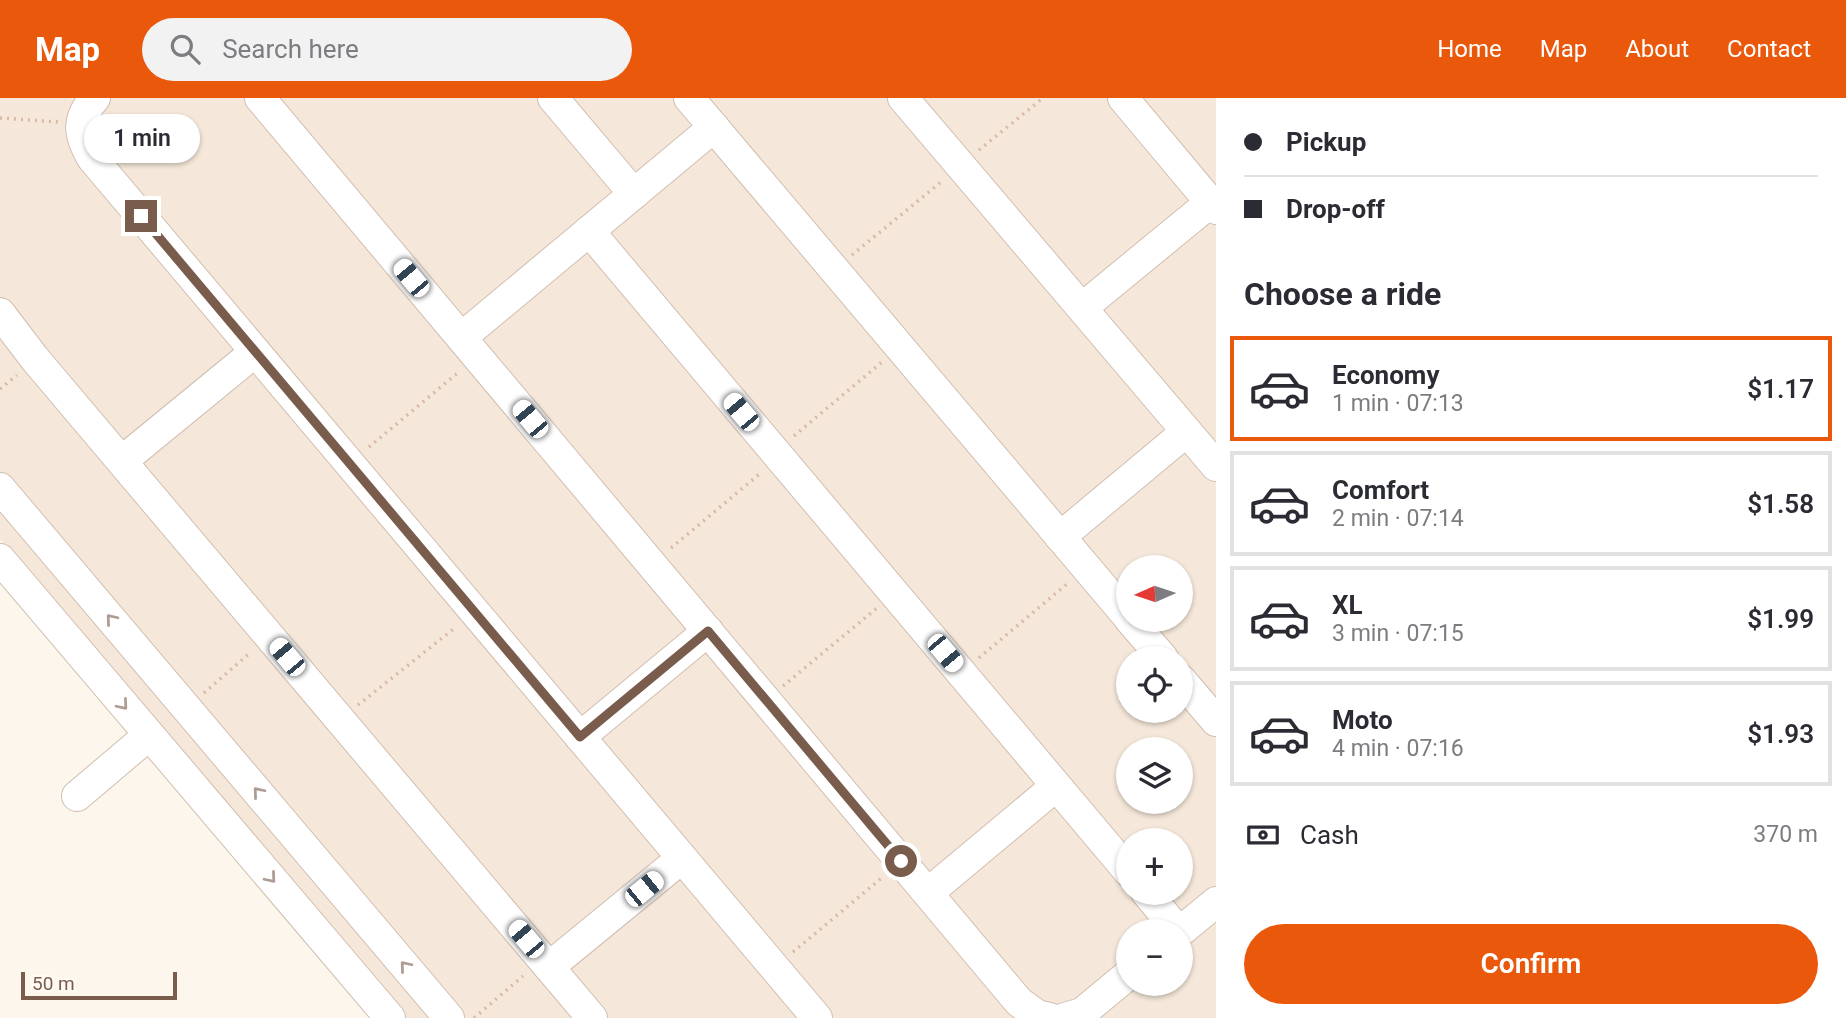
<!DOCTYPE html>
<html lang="en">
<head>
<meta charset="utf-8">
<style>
	body { margin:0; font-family:Roboto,sans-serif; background:#f2f2f3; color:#2b2b33; height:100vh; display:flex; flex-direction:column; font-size:26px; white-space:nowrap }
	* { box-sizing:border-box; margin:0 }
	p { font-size:23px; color:#7c7c81 }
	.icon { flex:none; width:38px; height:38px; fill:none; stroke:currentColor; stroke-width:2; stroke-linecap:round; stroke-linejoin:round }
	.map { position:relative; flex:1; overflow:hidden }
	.sheet { display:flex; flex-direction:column; background:#fff; width:630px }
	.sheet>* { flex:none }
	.banner { display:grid; align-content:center; height:154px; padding:0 28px; background:#fff }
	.needle { width:46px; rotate:267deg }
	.fabs { position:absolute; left:1116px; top:457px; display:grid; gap:14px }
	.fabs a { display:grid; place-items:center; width:77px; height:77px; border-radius:50%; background:#fff; box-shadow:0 2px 5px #0004; font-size:35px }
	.scale { position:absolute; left:21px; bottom:18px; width:156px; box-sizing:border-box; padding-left:7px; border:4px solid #7a5c4d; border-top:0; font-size:19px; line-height:24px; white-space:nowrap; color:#7a5c4d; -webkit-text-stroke:5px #fffaf3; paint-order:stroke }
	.end { position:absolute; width:32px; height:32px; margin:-16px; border:9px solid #7a5c4d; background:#fff; box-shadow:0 0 0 4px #fff }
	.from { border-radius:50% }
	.bubble { position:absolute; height:49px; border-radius:24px; background:#fff; box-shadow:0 2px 5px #0004; font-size:23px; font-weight:600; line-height:49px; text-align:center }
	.car { position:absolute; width:21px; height:42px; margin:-21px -10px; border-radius:9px; box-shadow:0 0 5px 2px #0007; background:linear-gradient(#fff 24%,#345 0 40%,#fff 0 76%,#345 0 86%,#fff 0) }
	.banner b { display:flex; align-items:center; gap:24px; height:66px; font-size:26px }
	.banner b+b { border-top:2px solid #e1e1e2 }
	.banner i { width:18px; height:18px; background:#2b2b33 }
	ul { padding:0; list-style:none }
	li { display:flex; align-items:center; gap:21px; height:105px; margin:0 14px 10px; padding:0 14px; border:4px solid #e1e1e2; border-radius:0px }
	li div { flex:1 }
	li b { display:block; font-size:26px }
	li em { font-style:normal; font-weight:600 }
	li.current { border-color:#ea580c }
	li>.icon { width:63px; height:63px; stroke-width:1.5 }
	h2 { padding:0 28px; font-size:32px; line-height:84px }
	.pay { display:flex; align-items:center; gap:18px; height:77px; padding:0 28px; font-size:26px }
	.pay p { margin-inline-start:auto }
	.primary-button { display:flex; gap:14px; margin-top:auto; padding:14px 28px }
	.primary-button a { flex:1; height:80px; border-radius:42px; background:#ea580c; color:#fff; font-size:28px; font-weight:600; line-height:80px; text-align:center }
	header { display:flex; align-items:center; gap:42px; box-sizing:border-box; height:98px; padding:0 35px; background:#ea580c; color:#fff }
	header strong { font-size:33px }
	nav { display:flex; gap:38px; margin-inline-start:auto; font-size:24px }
	.search { width:490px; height:63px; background:#f2f2f3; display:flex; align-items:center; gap:18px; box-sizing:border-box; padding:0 24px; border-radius:38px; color:#7c7c81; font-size:26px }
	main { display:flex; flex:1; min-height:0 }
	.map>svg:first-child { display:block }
	.residential { fill:#f5e8da; fill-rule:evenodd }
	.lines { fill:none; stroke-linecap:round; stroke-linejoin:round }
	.minor-casing { stroke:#d1beb0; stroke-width:32 }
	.path { stroke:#d9b8a5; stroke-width:3.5; stroke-dasharray:2 5; stroke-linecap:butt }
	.minor { stroke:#fff; stroke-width:30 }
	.oneway { stroke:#af9d94 }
	.route { stroke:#7a5c4d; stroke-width:9 }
</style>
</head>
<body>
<header>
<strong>Map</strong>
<div class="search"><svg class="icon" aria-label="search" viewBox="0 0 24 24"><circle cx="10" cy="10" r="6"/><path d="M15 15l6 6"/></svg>Search here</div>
<nav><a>Home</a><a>Map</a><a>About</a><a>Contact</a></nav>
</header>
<main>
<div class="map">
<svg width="1216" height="920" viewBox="0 0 1216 920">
	<rect width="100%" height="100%" fill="#fdf6ec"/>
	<!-- residential -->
	<path class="residential" d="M0 0H1216V920H406L0 441ZM1129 469H1181V522H1129ZM1129 560H1181V612H1129ZM1129 651H1181V704H1129ZM1129 742H1181V794H1129ZM1129 833H1181V886H1129Z"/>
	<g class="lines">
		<defs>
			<g id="minor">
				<path d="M95 0C76 21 78 36 92 60L817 920"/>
				<polyline points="260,0 1019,904 1037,917 1050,920"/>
				<polyline points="553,0 634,96"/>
				<polyline points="689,0 1129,520"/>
				<polyline points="903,0 1216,368"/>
				<polyline points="1123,0 1216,111"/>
				<polyline points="589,133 1129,774"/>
				<polyline points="1082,210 1211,104"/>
				<polyline points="0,215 35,261 592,920"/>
				<polyline points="462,239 714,29"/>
				<polyline points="122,363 255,254"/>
				<polyline points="0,390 449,920"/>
				<polyline points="1060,439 1186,334"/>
				<polyline points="0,461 390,920"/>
				<polyline points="1130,522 1163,560"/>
				<polyline points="1181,582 1216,623"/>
				<polyline points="580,639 708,533"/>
				<polyline points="77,698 149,637"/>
				<polyline points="1146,794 1178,833"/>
				<polyline points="928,795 1056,688"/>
				<polyline points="1181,833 1216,804"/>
				<polyline points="549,869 682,760"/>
				<polyline points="1065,920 1082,915 1129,876"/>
			</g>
		</defs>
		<!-- minor casing -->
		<use href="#minor" class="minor-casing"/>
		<!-- path -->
		<g class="path">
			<polyline points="0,20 58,24"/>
			<polyline points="979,52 1043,0"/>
			<polyline points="852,157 941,84"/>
			<polyline points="0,291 17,277"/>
			<polyline points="794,338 882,264"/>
			<polyline points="369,349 460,273"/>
			<polyline points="671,450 762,374"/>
			<polyline points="979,560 1067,486"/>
			<polyline points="783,588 877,510"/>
			<polyline points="204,595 251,554"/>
			<polyline points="358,607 456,529"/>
			<polyline points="793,854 884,778"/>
			<polyline points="474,920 523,878"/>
		</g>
		<!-- minor -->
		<use href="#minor" class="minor"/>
	</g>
	<!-- one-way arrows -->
	<defs><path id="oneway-chevron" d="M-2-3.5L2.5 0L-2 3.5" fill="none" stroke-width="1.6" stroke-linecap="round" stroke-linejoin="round" transform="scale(1.75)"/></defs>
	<g class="oneway">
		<use href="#oneway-chevron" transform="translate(111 521) rotate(-130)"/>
		<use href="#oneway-chevron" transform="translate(123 607) rotate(50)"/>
		<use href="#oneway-chevron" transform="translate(258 694) rotate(-130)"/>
		<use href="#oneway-chevron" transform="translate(271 780) rotate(50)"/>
		<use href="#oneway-chevron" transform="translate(405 868) rotate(-130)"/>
	</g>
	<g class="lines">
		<!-- route -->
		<polyline class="route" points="141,118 580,639 708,533 901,763"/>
	</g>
</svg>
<div class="fabs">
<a><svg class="needle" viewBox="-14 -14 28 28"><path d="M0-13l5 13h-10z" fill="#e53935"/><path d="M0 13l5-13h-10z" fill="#7c7c81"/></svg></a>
<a><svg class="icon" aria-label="locate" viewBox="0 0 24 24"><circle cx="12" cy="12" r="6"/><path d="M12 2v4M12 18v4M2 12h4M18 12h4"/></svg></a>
<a><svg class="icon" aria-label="layers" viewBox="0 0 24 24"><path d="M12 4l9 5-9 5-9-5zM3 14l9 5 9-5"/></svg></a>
<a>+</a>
<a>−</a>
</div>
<div class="scale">50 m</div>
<i class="end from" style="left:901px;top:763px"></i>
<i class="end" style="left:141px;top:118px"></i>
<div class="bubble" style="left:84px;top:16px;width:116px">1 min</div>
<i class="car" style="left:411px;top:180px;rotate:320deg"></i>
<i class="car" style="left:741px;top:314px;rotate:320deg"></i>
<i class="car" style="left:530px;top:321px;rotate:320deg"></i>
<i class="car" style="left:945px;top:555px;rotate:140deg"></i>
<i class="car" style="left:287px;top:559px;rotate:320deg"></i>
<i class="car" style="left:644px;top:791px;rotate:51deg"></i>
<i class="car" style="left:526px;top:841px;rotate:320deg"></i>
</div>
<section class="sheet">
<div class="banner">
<b><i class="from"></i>Pickup</b>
<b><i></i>Drop-off</b>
</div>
<h2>Choose a ride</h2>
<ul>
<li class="current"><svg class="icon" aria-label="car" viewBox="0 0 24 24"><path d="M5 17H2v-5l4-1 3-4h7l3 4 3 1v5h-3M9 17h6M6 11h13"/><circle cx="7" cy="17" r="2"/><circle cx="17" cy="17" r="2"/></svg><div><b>Economy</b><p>1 min · 07:13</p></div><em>$1.17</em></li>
<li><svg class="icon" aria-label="car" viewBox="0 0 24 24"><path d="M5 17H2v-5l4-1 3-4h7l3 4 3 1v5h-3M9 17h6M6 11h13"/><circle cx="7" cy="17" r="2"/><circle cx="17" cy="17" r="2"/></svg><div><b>Comfort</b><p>2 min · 07:14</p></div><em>$1.58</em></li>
<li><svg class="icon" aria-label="car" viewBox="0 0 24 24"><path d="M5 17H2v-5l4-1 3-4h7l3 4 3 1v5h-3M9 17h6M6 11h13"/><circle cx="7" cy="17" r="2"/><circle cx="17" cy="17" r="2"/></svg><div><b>XL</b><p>3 min · 07:15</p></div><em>$1.99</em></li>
<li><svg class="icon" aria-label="car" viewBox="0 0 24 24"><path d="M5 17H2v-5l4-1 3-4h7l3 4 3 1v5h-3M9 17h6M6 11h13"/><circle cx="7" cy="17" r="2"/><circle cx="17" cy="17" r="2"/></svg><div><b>Moto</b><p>4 min · 07:16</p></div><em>$1.93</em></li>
</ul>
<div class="pay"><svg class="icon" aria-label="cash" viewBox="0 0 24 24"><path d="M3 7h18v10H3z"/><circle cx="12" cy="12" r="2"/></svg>Cash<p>370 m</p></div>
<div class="primary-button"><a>Confirm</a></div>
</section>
</main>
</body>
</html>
